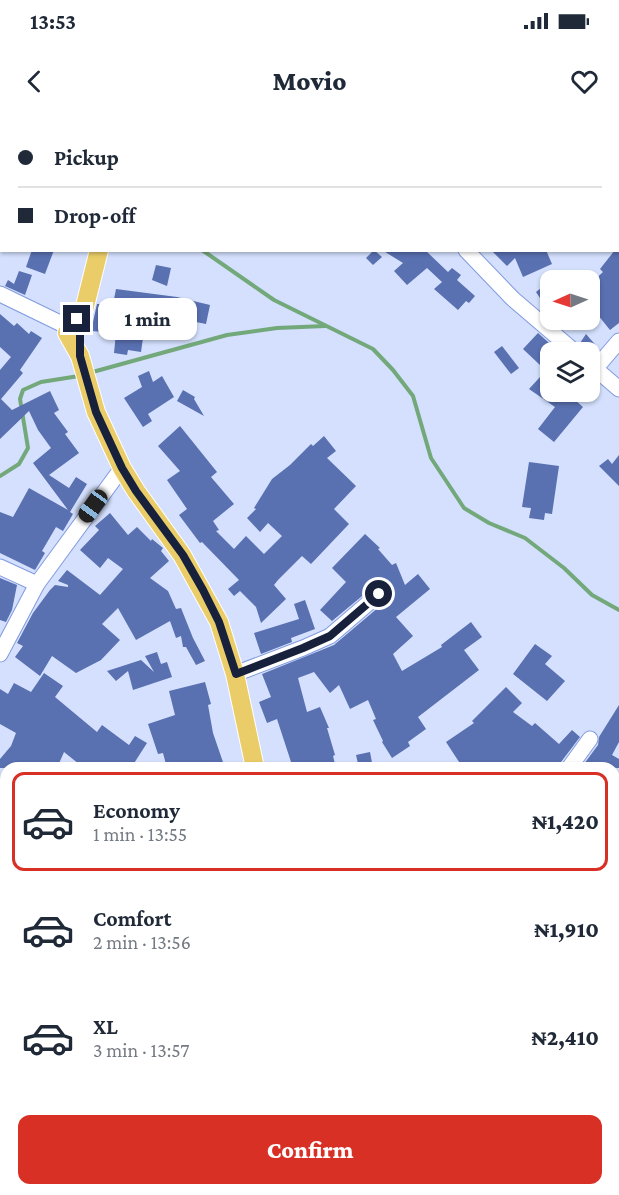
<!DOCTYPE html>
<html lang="en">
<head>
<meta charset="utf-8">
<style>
	body { margin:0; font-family:"Crimson Pro",serif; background:#f6f6f7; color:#1f2937; height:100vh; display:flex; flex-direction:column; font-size:22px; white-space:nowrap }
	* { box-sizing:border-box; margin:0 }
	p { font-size:20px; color:#747a83 }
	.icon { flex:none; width:33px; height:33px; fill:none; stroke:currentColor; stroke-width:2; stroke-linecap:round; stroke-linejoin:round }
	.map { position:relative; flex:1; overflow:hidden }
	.side { position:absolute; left:0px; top:642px; width:620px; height:434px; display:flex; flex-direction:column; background:#fff; border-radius:18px 18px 0 0; box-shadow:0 2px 4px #0004 }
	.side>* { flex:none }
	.banner { position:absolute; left:0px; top:0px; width:620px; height:132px; box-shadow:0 2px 4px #0004; display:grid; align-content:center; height:132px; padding:0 18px; background:#fff }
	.needle { width:39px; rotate:267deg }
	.tools { position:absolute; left:540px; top:150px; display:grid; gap:12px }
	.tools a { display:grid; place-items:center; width:60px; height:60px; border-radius:12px; background:#fff; box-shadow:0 2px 4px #0004; font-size:30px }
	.end { position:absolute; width:27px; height:27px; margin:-14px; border:8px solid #17213c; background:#fff; box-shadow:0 0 0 3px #fff }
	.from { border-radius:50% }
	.bubble { position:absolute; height:42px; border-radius:12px; background:#fff; box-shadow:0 2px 4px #0004; font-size:20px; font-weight:800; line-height:42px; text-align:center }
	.car { position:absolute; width:18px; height:36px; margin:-18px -9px; border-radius:8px; box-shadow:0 0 4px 2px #0007; background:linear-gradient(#222 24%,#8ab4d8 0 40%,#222 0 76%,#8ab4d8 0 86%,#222 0) }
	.banner b { display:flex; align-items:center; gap:21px; height:57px; font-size:22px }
	.banner b+b { border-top:2px solid #e0e1e3 }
	.banner i { width:15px; height:15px; background:#1f2937 }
	ul { padding:10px 0 0; list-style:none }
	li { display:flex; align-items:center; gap:18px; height:99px; margin:0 12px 9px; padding:0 6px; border:3px solid transparent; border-radius:12px }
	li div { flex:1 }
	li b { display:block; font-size:22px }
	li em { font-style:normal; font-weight:800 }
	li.active { border-color:#d93025 }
	li>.icon { width:54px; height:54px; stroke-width:1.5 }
	.primary-button { display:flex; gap:12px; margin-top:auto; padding:12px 18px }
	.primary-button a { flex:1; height:69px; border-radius:12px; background:#d93025; color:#fff; font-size:24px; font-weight:800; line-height:69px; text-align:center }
	.status { display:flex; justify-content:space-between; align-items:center; height:42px; padding:0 30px; background:#fff; direction:ltr }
	.status svg { height:16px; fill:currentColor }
	header { display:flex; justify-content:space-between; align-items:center; height:78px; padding:0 18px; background:#fff; font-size:27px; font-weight:800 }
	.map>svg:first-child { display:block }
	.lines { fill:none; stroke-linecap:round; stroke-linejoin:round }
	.stream { stroke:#73a87a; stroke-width:4 }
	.building { fill:#5970b1 }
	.minor-casing { stroke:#819be0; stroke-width:17 }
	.major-casing { stroke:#fff; stroke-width:20 }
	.minor { stroke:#fff; stroke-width:15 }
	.major { stroke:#eacd68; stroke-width:18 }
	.route { stroke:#17213c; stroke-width:8 }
</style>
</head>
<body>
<div class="status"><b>13:53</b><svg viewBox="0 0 49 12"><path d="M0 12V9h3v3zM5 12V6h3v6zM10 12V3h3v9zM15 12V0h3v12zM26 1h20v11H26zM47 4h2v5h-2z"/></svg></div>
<header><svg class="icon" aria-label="back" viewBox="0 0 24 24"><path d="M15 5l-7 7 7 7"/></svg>Movio<svg class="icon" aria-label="heart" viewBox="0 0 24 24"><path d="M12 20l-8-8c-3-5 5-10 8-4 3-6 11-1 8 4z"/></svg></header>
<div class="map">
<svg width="619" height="1075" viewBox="0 0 619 1075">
	<rect width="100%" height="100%" fill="#d4e0fd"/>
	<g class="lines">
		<!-- stream -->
		<g class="stream">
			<polyline points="78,0 78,2"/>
			<polyline points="202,130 274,180 373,229 393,250 413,276 431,338 464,388 489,403 525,418 564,448 592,475 619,490"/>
			<polyline points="89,253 227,215 277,208 325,206"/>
			<polyline points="0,356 19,344 28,328 20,279 23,270 41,262 79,256"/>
		</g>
	</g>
	<!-- building -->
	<g class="building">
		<polygon points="619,126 619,203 610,210 598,195 600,193 590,185 590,164 603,152 600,149 615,130 618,130"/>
		<polygon points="32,130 54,130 45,154 26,147"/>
		<polygon points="374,130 382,137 373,145 366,138"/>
		<polygon points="382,130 425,130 448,152 452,148 461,155 457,160 475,176 469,183 466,181 458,190 434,169 442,162 427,148 407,165 394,151 403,143"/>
		<polygon points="491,130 546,130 552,144 523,157 515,138 507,146"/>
		<polygon points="156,145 171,148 167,166 152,160"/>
		<polygon points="19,151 32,155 25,175 5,166 8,160 14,164"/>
		<polygon points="550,161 550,193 536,172"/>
		<polygon points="116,169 177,177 210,185 206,204 161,195 160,219 143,218 141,232 128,230 127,235 114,233 116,213 91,211 97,184 113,184"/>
		<polygon points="0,194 14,206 17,203 29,214 31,211 42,218 20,250 23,253 1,279 12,290 50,271 59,290 54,293 68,312 65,314 79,333 49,355 69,368 76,357 87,364 70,392 73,394 63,411 56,407 42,431 45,433 35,450 0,433 0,392 13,397 29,368 68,390 33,343 51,328 38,310 29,291 0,319 0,250 11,237 0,227"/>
		<polygon points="538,213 556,229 550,232 550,235 541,246 523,229"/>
		<polygon points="586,214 599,229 593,235 585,232 580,223"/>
		<polygon points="502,226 519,248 511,254 494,232"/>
		<polygon points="149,251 153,262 162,256 174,277 148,294 152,301 143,307 124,278 142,267 138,256"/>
		<polygon points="540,257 548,273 550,269 550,272 556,272 564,276 567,273 583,287 554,322 538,309 555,287 529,269"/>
		<polygon points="183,270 195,277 194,279 204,296 177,281"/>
		<polygon points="180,306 217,352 211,357 234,384 213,401 219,410 216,411 234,429 246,416 264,434 282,416 268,403 260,412 247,398 256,389 254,388 272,359 290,345 311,324 313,326 324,316 336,331 327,338 356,366 334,389 349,404 311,444 302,436 278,460 274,465 286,479 261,503 256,487 240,471 234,476 228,469 239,460 202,422 200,423 179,395 187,389 167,360 180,351 158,326"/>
		<polygon points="619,335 619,366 599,346 608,339 612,344"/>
		<polygon points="529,342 559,346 552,394 545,393 544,400 529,398 531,388 522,387"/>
		<polygon points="110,393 128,415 137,407 151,421 152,419 163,428 161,431 169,441 150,458 168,471 176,489 181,488 193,518 205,541 196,545 186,527 183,527 181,516 176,518 170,501 136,520 118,488 102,504 120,520 101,540 76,553 52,536 40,556 15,537 23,526 17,523 33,493 50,470 55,465 68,467 68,465 58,461 67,450 100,475 123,449 108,438 100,448 80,430 99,410 95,406"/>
		<polygon points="365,414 380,428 378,429 392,445 396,443 405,465 418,454 430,469 396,497 413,516 393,534 402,551 442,527 441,525 471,502 482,517 464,530 479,550 418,597 426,609 408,622 410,626 392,638 382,622 383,621 373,600 376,599 368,580 350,589 339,565 330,573 314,552 298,558 307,592 320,587 329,608 327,608 335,635 333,636 336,648 293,648 277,599 267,603 259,582 271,577 262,554 334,525 386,481 389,473 387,468 378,464 373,467 332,501 320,490 346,462 332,448"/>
		<polygon points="0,458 17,465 12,490 6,502 0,500"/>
		<polygon points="305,480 315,509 291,518 292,522 261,534 254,513 299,499 294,484"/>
		<polygon points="535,524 552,536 545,544 565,561 547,581 513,554"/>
		<polygon points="157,532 161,544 167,542 172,557 133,570 128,551 116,561 107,551 141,540 154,552 145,536"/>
		<polygon points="44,553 63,566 55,577 97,612 102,605 129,625 135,616 147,623 131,648 84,648 64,632 57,648 0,648 0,639 11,626 16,613 0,604 0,569 8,574 14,563 31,572"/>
		<polygon points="205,562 211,584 208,585 213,613 225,648 167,648 163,633 158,634 148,604 175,595 169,571"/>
		<polygon points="506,567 522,583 513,592 532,606 535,603 559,624 572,610 580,617 561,642 559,648 463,648 446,622 474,603 472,601"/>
		<polygon points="619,585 619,622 612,635 619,639 619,648 581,648 598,625 599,617"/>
		<polygon points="370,632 373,648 359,648 356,635"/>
	</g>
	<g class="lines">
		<defs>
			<g id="minor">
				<polyline points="344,0 345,2"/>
				<polyline points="548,0 550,2"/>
				<polyline points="593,2 594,0"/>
				<polyline points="618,57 619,58"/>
				<polyline points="466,130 513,179 575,232"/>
				<polyline points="0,174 64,205"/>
				<polyline points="590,244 619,269"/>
				<polyline points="595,249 619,221"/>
				<polyline points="0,447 37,464"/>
				<polyline points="0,534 37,464 122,348"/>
				<polyline points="235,554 303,528 330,516 379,474"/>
				<polyline points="569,648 590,619"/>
				<polyline points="614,777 619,781"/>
				<polyline points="0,908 6,909"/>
				<polyline points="614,925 619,929"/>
			</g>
			<g id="major">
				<polyline points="140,2 140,0"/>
				<polyline points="80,206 99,130"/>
				<polyline points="67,213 80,236 96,292 122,348 136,371 182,435 219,502 235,554 255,648"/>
				<polyline points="309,1075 310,1070"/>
			</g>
		</defs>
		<!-- minor casing -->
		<use href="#minor" class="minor-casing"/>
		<!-- major casing -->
		<use href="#major" class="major-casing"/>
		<!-- minor -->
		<use href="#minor" class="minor"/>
		<!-- major -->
		<use href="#major" class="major"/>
	</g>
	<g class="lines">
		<!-- route -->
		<polyline class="route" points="77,199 80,206 80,236 96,292 122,348 136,371 183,435 203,470 219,502 236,554 303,528 330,516 379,474"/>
	</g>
</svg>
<div class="tools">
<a><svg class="needle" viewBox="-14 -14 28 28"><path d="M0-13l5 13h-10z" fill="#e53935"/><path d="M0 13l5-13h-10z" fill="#747a83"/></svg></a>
<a><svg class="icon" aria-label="layers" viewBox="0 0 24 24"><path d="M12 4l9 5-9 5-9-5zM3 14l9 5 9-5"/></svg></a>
</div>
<i class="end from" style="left:379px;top:474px"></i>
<i class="end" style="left:77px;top:199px"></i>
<div class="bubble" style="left:98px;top:178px;width:99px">1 min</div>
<i class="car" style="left:93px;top:386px;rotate:216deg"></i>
<div class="banner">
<b><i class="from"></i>Pickup</b>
<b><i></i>Drop-off</b>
</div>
<section class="side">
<ul>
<li class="active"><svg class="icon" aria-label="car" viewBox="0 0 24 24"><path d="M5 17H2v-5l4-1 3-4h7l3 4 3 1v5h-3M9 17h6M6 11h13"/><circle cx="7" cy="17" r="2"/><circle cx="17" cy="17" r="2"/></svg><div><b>Economy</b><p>1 min · 13:55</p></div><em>₦1,420</em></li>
<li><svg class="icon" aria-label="car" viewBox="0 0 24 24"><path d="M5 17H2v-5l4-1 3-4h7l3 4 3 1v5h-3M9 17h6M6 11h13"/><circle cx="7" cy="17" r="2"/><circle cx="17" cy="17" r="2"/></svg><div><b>Comfort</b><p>2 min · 13:56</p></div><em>₦1,910</em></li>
<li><svg class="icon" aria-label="car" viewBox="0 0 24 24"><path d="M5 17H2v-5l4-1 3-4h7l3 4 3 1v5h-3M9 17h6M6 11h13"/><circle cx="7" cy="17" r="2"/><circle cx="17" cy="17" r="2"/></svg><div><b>XL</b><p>3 min · 13:57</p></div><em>₦2,410</em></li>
</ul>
<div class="primary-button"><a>Confirm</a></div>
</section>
</div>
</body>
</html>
